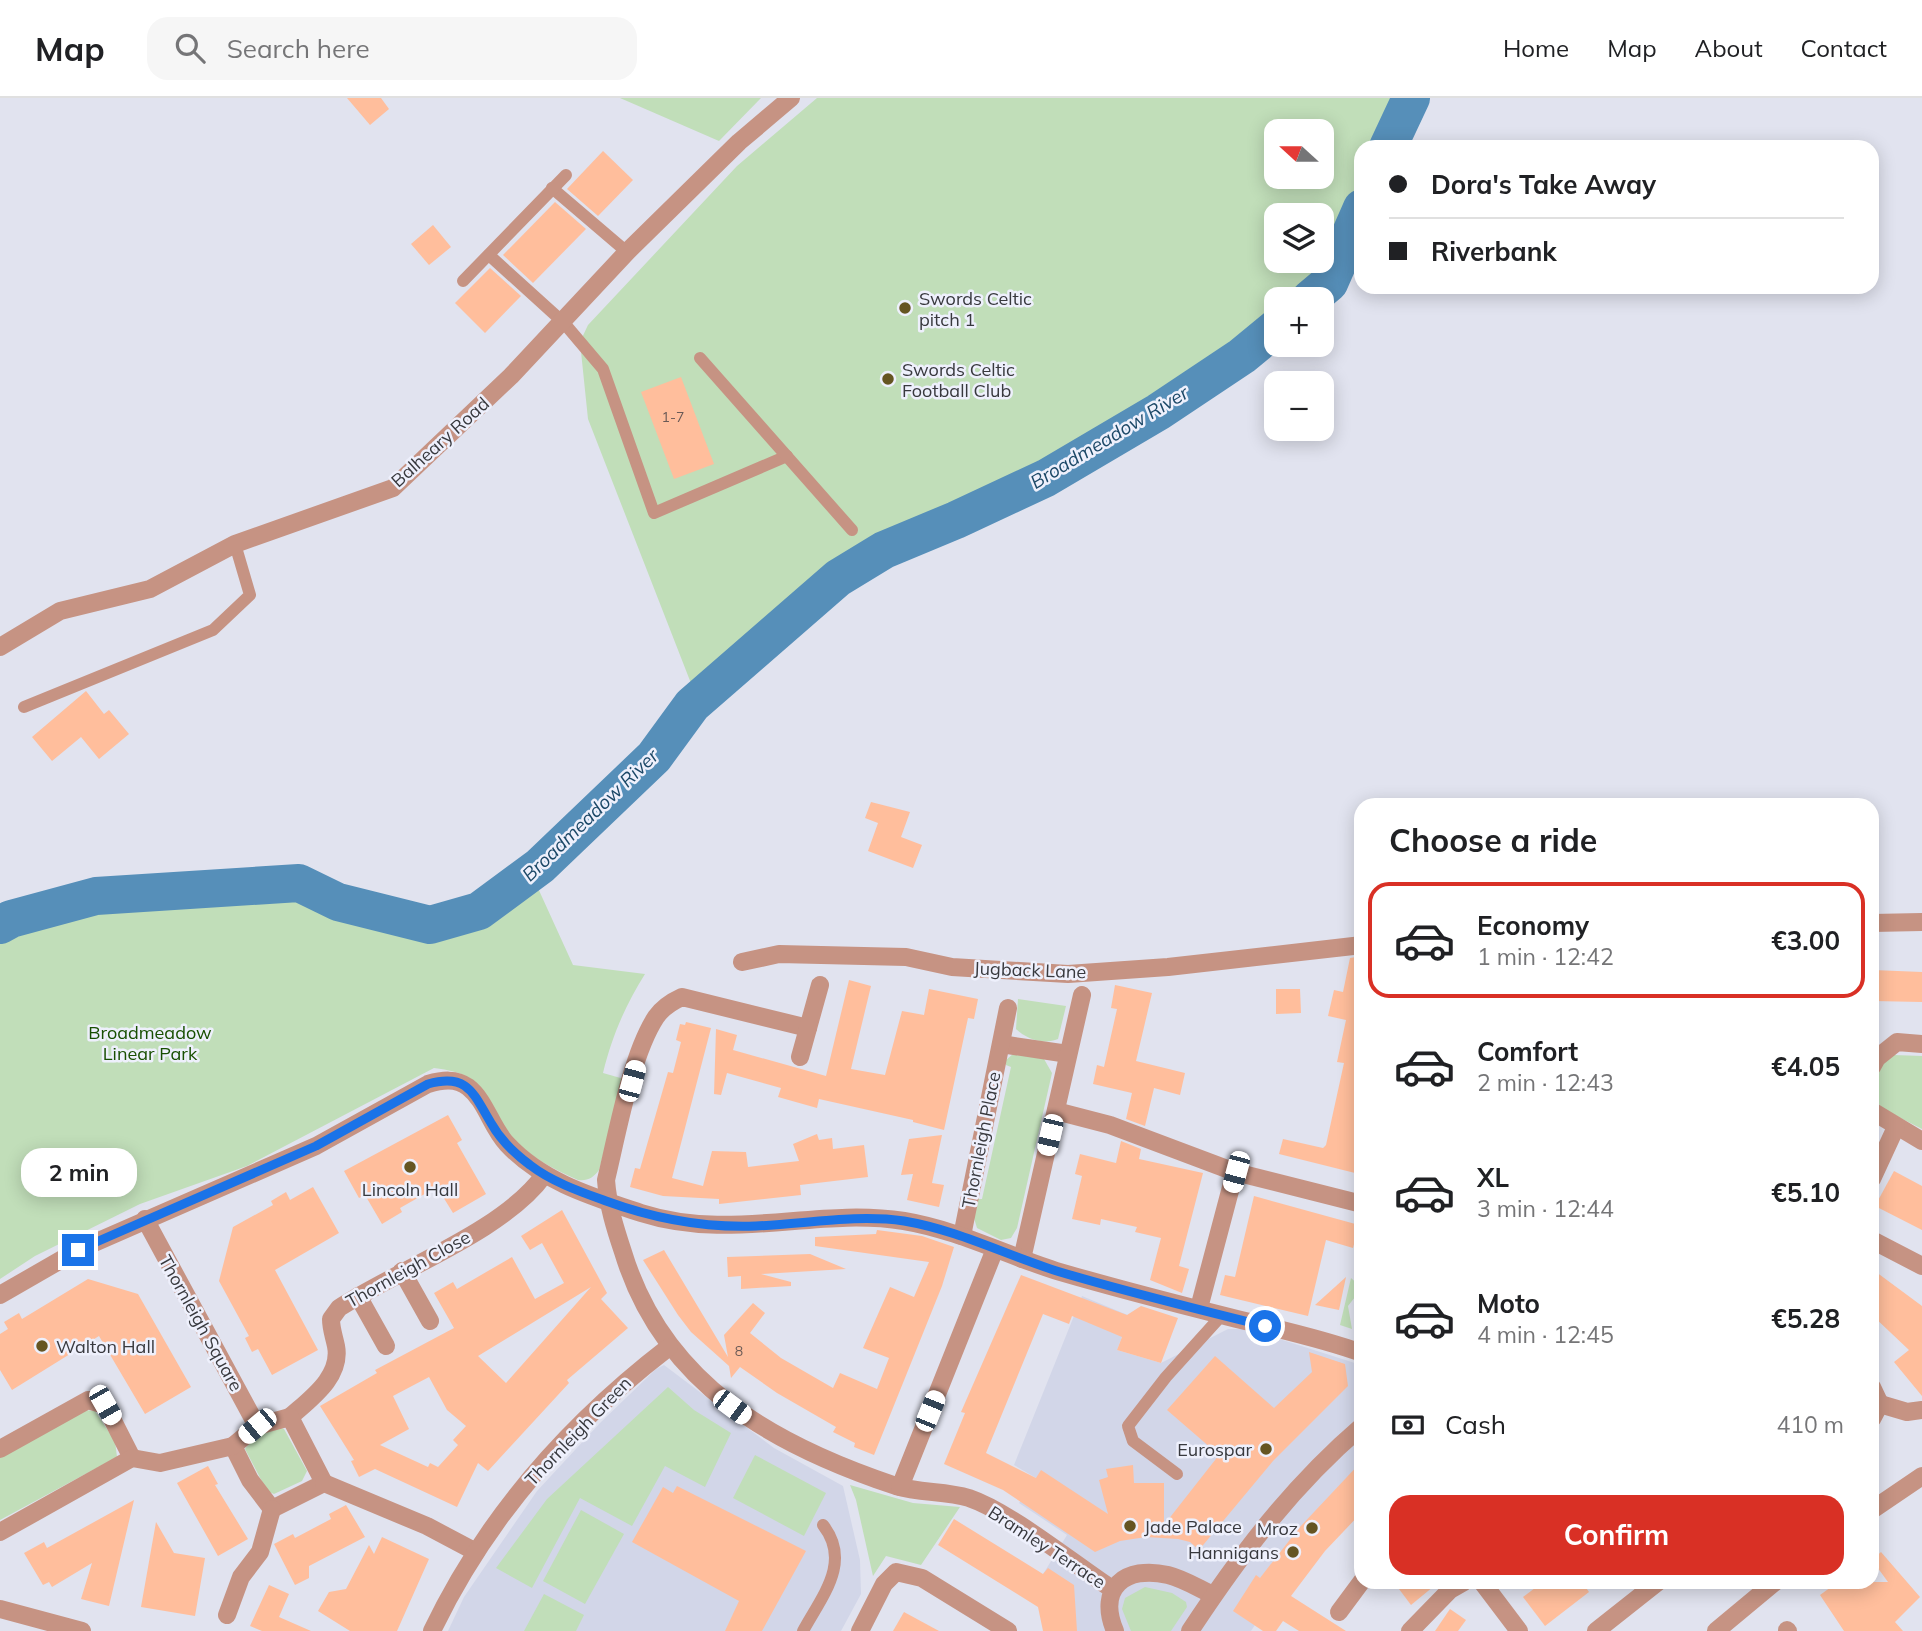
<!DOCTYPE html>
<html lang="en">
<head>
<meta charset="utf-8">
<style>
	body { margin:0; font-family:Mulish,sans-serif; background:#f6f6f6; color:#202124; height:100vh; display:flex; flex-direction:column; font-size:26px; white-space:nowrap }
	* { box-sizing:border-box; margin:0 }
	p { font-size:23px; color:#757577 }
	.icon { flex:none; width:38px; height:38px; fill:none; stroke:currentColor; stroke-width:2; stroke-linecap:round; stroke-linejoin:round }
	.map { position:relative; flex:1; overflow:hidden }
	.sheet { position:absolute; left:1354px; top:700px; width:525px; height:791px; display:flex; flex-direction:column; background:#fff; border-radius:21px; box-shadow:0 4px 18px #0003 }
	.sheet>* { flex:none }
	.guide { position:absolute; left:1354px; top:42px; width:525px; height:154px; border-radius:21px; box-shadow:0 4px 18px #0003; display:grid; align-content:center; height:154px; padding:0 35px; background:#fff }
	.needle { width:46px; rotate:291deg }
	.controls { position:absolute; left:1264px; top:21px; display:grid; gap:14px }
	.controls a { display:grid; place-items:center; width:70px; height:70px; border-radius:14px; background:#fff; box-shadow:0 4px 18px #0003; font-size:35px }
	.end { position:absolute; width:32px; height:32px; margin:-16px; border:9px solid #1a73e8; background:#fff; box-shadow:0 0 0 4px #fff }
	.from { border-radius:50% }
	.bubble { position:absolute; height:49px; border-radius:21px; background:#fff; box-shadow:0 4px 18px #0003; font-size:23px; font-weight:700; line-height:49px; text-align:center }
	.car { position:absolute; width:21px; height:42px; margin:-21px -10px; border-radius:9px; box-shadow:0 0 5px 2px #0007; background:linear-gradient(#fff 24%,#345 0 40%,#fff 0 76%,#345 0 86%,#fff 0) }
	.guide b { display:flex; align-items:center; gap:24px; height:66px; font-size:26px }
	.guide b+b { border-top:2px solid #e0e0e0 }
	.guide i { width:18px; height:18px; background:#202124 }
	ul { padding:0; list-style:none }
	li { display:flex; align-items:center; gap:21px; height:116px; margin:0 14px 10px; padding:0 21px; border:4px solid transparent; border-radius:21px }
	li div { flex:1 }
	li b { display:block; font-size:26px }
	li em { font-style:normal; font-weight:700 }
	li.on { border-color:#d93025 }
	li>.icon { width:63px; height:63px; stroke-width:1.5 }
	h2 { padding:0 35px; font-size:32px; line-height:84px }
	.pay { display:flex; align-items:center; gap:18px; height:77px; padding:0 35px; font-size:26px }
	.pay p { margin-inline-start:auto }
	.cta { display:flex; gap:14px; margin-top:auto; padding:14px 35px }
	.cta a { flex:1; height:80px; border-radius:21px; background:#d93025; color:#fff; font-size:28px; font-weight:700; line-height:80px; text-align:center }
	header { display:flex; align-items:center; gap:42px; box-sizing:border-box; height:98px; padding:0 35px; background:#fff; border-bottom:2px solid #e0e0e0 }
	header strong { font-size:33px }
	nav { display:flex; gap:38px; margin-inline-start:auto; font-size:24px }
	.search { width:490px; height:63px; background:#f6f6f6; display:flex; align-items:center; gap:18px; box-sizing:border-box; padding:0 24px; border-radius:21px; color:#757577; font-size:26px }
	.map>svg:first-child { display:block }
	.built { fill:#d2d6e8 }
	.green { fill:#c1deb9; fill-rule:evenodd }
	.lines { fill:none; stroke-linecap:round; stroke-linejoin:round }
	.river { stroke:#568fb9; stroke-width:38 }
	.building { fill:#ffbe9c; fill-rule:evenodd }
	.service { stroke:#c69383; stroke-width:12 }
	.minor { stroke:#c69383; stroke-width:18 }
	.tertiary { stroke:#c69383; stroke-width:18 }
	.route { stroke:#1a73e8; stroke-width:9 }
	.poi-dot { fill:#655522; stroke:#eef0fc; stroke-width:2.5 }
	.labels { text-anchor:middle; dominant-baseline:central; stroke-width:5; stroke-linejoin:round; paint-order:stroke }
	.number-label { font-size:14px; fill:#6a5a56 }
	.poi-label { font-size:18px; fill:#38393e; stroke:#eef0fc; text-anchor:start }
	.street-label { font-size:18px; fill:#38393e; stroke:#eef0fc }
	.park-label { font-size:18px; fill:#184f01; stroke:#eef0fc }
	.water-label { font-size:19px; font-style:italic; fill:#1c4867; stroke:#eef0fc }
</style>
</head>
<body>
<header>
<strong>Map</strong>
<div class="search"><svg class="icon" aria-label="search" viewBox="0 0 24 24"><circle cx="10" cy="10" r="6"/><path d="M15 15l6 6"/></svg>Search here</div>
<nav><a>Home</a><a>Map</a><a>About</a><a>Contact</a></nav>
</header>
<div class="map">
<svg width="1922" height="1533" viewBox="0 0 1922 1533">
	<rect width="100%" height="100%" fill="#e1e3ef"/>
	<!-- built -->
	<g class="built">
		<polygon points="1082,1198 1130,1218 1117,1252 1161,1265 1228,1231 1248,1231 1361,1267 1359,1314 1362,1317 1361,1394 1268,1507 1251,1533 1063,1533 1029,1499 1067,1437 1019,1405 1036,1380 1014,1367"/>
		<polygon points="664,1267 774,1350 843,1388 860,1462 861,1496 841,1533 448,1533 464,1499 537,1393 600,1325 656,1271"/>
	</g>
	<!-- green -->
	<g class="green">
		<polygon points="620,0 761,0 719,43"/>
		<path d="M817 0H1411L1388 49H1362C1361 66 1366 89 1361 104 1350 139 1325 178 1298 201H1276V221L1238 255 1146 307 994 390 852 455 803 492 694 593 588 321 580 244 588 227 737 68ZM1276 33H1321V79H1276ZM1276 117H1321V163H1276Z"/>
		<path d="M299 785 338 804 430 827 522 798 537 788 573 867 645 876C625 908 612 938 603 975L624 981 599 1072C593 1080 588 1083 578 1082 553 1071 528 1058 510 1038 478 1001 494 977 434 970L247 1068 140 1106 35 1158 0 1181V827L11 821 96 798Z"/>
		<path d="M1018 901 1066 908 1058 941C1044 947 1026 941 1016 931Z"/>
		<polygon points="1013,956 1044,961 1052,975 1017,1130 1011,1140 1001,1142 977,1130 974,1120 976,1101 982,1101 1011,969 1006,967 1006,962"/>
		<path d="M1894 957 1922 958V1031L1883 1011 1873 1000C1873 981 1874 964 1894 957Z"/>
		<polygon points="1351,1180 1362,1190 1348,1208 1352,1231 1340,1227"/>
		<polygon points="668,1289 694,1312 731,1335 705,1389 665,1368 632,1428 580,1400 532,1490 496,1470 547,1401"/>
		<polygon points="84,1312 95,1313 115,1343 117,1359 0,1422 0,1359"/>
		<polygon points="279,1329 284,1331 307,1373 302,1383 274,1396 267,1393 245,1351 253,1340"/>
		<polygon points="755,1357 826,1395 804,1438 733,1400"/>
		<polygon points="850,1387 913,1405 960,1409 921,1467 886,1458 873,1478 856,1402"/>
		<polygon points="581,1412 624,1436 585,1506 543,1483"/>
		<polygon points="1145,1489 1172,1495 1186,1504 1187,1509 1171,1533 1131,1533 1122,1511 1125,1500"/>
		<polygon points="544,1496 584,1517 576,1533 524,1533"/>
	</g>
	<g class="lines">
		<!-- river -->
		<g class="river">
			<polyline points="1388,49 1411,0"/>
			<polyline points="1310,201 1329,185 1362,110"/>
			<polyline points="0,827 11,821 96,798 299,785 338,804 430,827 479,813 540,768 654,659 692,607 838,480 884,452 956,422 1046,380 1158,314 1242,258 1276,230"/>
		</g>
	</g>
	<!-- building -->
	<g class="building">
		<polygon points="347,0 381,0 389,11 370,27"/>
		<polygon points="603,53 633,82 598,118 567,91"/>
		<polygon points="555,104 586,131 533,185 503,157"/>
		<polygon points="433,127 451,149 429,167 411,146"/>
		<polygon points="490,170 521,198 485,235 455,205"/>
		<polygon points="681,279 714,366 674,381 641,294"/>
		<polygon points="86,593 104,616 109,612 129,636 99,661 81,639 52,663 32,639"/>
		<polygon points="871,704 910,714 901,739 922,747 913,770 868,753 878,725 865,720"/>
		<polygon points="1362,858 1362,1046 1355,1075 1279,1056 1283,1041 1323,1050 1326,1047 1344,965 1337,964 1346,922 1328,918 1334,892 1343,894 1350,860"/>
		<polygon points="1873,872 1922,874 1922,904 1873,903"/>
		<polygon points="849,882 871,888 851,971 885,977 902,913 924,917 929,891 978,901 974,921 968,920 944,1032 913,1024 913,1022 819,1001 817,1010 778,999 781,990 727,975 721,997 714,996 716,931 737,937 733,952 826,978"/>
		<polygon points="1115,887 1152,895 1136,963 1185,975 1180,997 1154,990 1145,1028 1126,1021 1132,995 1093,986 1097,967 1104,969 1117,911 1111,910"/>
		<polygon points="1276,891 1300,891 1301,915 1276,916"/>
		<polygon points="686,924 711,930 672,1080 703,1088 712,1053 746,1054 748,1069 799,1063 793,1046 817,1036 819,1042 832,1040 833,1051 864,1047 868,1079 800,1087 801,1097 719,1106 719,1101 663,1098 630,1089 635,1070 640,1071 668,974 673,975 681,944 676,942 680,926 685,927"/>
		<polygon points="448,1017 462,1042 457,1045 486,1096 453,1115 437,1089 400,1110 402,1114 382,1126 365,1097 359,1100 344,1073"/>
		<polygon points="942,1037 932,1085 944,1087 939,1109 907,1102 913,1076 901,1077 909,1041"/>
		<polygon points="1121,1043 1141,1051 1139,1061 1203,1075 1179,1168 1189,1171 1182,1195 1150,1182 1161,1140 1135,1134 1137,1129 1101,1121 1100,1127 1072,1121 1082,1078 1075,1076 1080,1056 1116,1065"/>
		<polygon points="1894,1073 1922,1088 1922,1132 1875,1108"/>
		<polygon points="313,1089 339,1135 275,1172 318,1252 272,1277 258,1251 252,1254 245,1240 249,1238 219,1183 233,1129 273,1107 271,1103 286,1094 290,1102"/>
		<polygon points="1254,1098 1359,1127 1353,1150 1326,1142 1308,1218 1220,1197 1225,1177 1235,1179"/>
		<path d="M562 1112 607 1195 601 1201 628 1230 567 1282 569 1285 488 1373 478 1365 457 1409 375 1371 359 1379 351 1363 354 1362 320 1308 377 1275 375 1272 454 1230 434 1195 453 1184 457 1191 512 1159 535 1201 564 1185 542 1145 530 1152 521 1138ZM591 1189 506 1285 478 1258ZM429 1279 447 1312 466 1328 453 1342 458 1347 438 1369 430 1365 428 1369 380 1347 409 1331 393 1298Z"/>
		<polygon points="877,1132 922,1138 954,1149 942,1188 874,1357 854,1349 855,1345 833,1334 836,1329 777,1295 740,1269 731,1280 729,1268 691,1234 678,1217 643,1162 664,1152 728,1259 724,1237 753,1205 765,1215 750,1235 781,1260 833,1290 840,1275 877,1291 889,1260 863,1250 890,1189 914,1199 929,1164 815,1148 815,1139 876,1136"/>
		<polygon points="810,1156 846,1171 761,1176 791,1184 791,1188 741,1191 741,1178 728,1179 727,1159"/>
		<polygon points="1872,1171 1922,1208 1922,1298 1894,1264 1909,1252 1872,1217"/>
		<polygon points="1021,1177 1127,1217 1141,1208 1178,1220 1161,1265 1117,1252 1122,1239 1072,1218 1069,1226 1043,1216 986,1355 1036,1380 1041,1372 1108,1416 1099,1382 1108,1379 1106,1371 1133,1367 1134,1385 1164,1385 1164,1427 1219,1357 1167,1312 1215,1258 1274,1310 1312,1274 1309,1254 1345,1266 1348,1288 1273,1363 1199,1452 1190,1444 1178,1441 1146,1439 1120,1443 1095,1454 1003,1392 944,1366 965,1315 961,1314"/>
		<polygon points="1346,1179 1339,1212 1315,1207"/>
		<polygon points="88,1181 138,1196 191,1289 145,1316 99,1238 12,1292 0,1272 0,1236 8,1231 4,1224 19,1215 22,1221"/>
		<polygon points="1362,1363 1362,1414 1325,1453 1291,1498 1346,1533 1299,1533 1283,1523 1276,1533 1263,1533 1233,1513 1256,1477 1260,1480 1299,1430"/>
		<polygon points="208,1368 218,1386 215,1387 248,1441 218,1458 177,1385"/>
		<polygon points="677,1388 806,1453 762,1533 725,1533 739,1503 632,1444 663,1389 673,1395"/>
		<polygon points="134,1402 109,1508 81,1501 92,1465 52,1489 49,1484 43,1487 24,1455 44,1444 47,1450"/>
		<polygon points="346,1407 365,1439 309,1468 309,1480 295,1487 274,1446 293,1436 295,1440 331,1421 329,1416"/>
		<polygon points="954,1421 1043,1476 1048,1470 1074,1487 1077,1533 1043,1533 1038,1509 938,1447"/>
		<polygon points="156,1424 174,1455 205,1460 195,1518 141,1509"/>
		<polygon points="382,1439 429,1461 397,1533 350,1533 318,1513 329,1494 346,1491 369,1447 374,1456"/>
		<polygon points="1881,1454 1920,1499 1895,1524 1903,1533 1844,1533 1820,1497 1838,1484 1888,1484 1872,1462"/>
		<polygon points="1408,1484 1439,1484 1411,1507 1399,1491"/>
		<polygon points="1543,1484 1582,1484 1589,1494 1545,1528 1523,1499"/>
		<polygon points="269,1487 289,1496 279,1519 311,1533 262,1533 250,1528"/>
		<polygon points="1450,1511 1466,1522 1458,1533 1435,1533"/>
		<polygon points="904,1514 939,1533 893,1533"/>
	</g>
	<g class="lines">
		<!-- service -->
		<g class="service">
			<polyline points="552,90 627,154"/>
			<polyline points="489,157 564,225 603,271 654,415 787,358"/>
			<polyline points="463,183 566,77"/>
			<polyline points="700,260 852,432"/>
			<polyline points="24,609 213,532 250,497 235,446"/>
			<polyline points="1177,1376 1133,1343 1128,1328 1166,1279 1222,1217"/>
			<path d="M803 1533C822 1498 852 1464 823 1427"/>
		</g>
		<!-- minor -->
		<g class="minor">
			<polyline points="0,549 60,513 150,491 235,446 393,390 511,278 627,154 739,44 791,0"/>
			<polyline points="1872,825 1922,824"/>
			<polyline points="742,864 779,856 906,859 952,869 1068,876 1168,869 1362,847"/>
			<path d="M808 930 682 899C671 904 663 909 656 919 631 957 617 1037 606 1082 608 1108 615 1130 623 1154 663 1286 773 1347 896 1388 920 1395 946 1393 969 1400 1010 1414 1074 1466 1112 1491"/>
			<polyline points="1001,946 1068,956"/>
			<polyline points="800,959 820,887"/>
			<polyline points="1872,969 1877,960 1897,944 1922,946"/>
			<polyline points="1056,1013 1110,1027 1235,1074"/>
			<polyline points="1872,1013 1922,1043"/>
			<polyline points="1872,1081 1896,1029"/>
			<polyline points="145,1121 257,1328"/>
			<polyline points="962,1138 1008,910"/>
			<polyline points="1872,1142 1922,1168"/>
			<polyline points="1022,1161 1082,897"/>
			<polyline points="402,1173 430,1223"/>
			<path d="M0 1197 78 1152 316 1048 428 986C442 982 456 980 468 989 486 1003 491 1029 507 1046 542 1084 593 1099 641 1115 732 1144 816 1109 904 1123 958 1132 1008 1158 1060 1174 1115 1190 1173 1205 1229 1219 1273 1230 1318 1239 1362 1255"/>
			<polyline points="358,1198 386,1248"/>
			<polyline points="1199,1210 1235,1074 1362,1106"/>
			<polyline points="1872,1289 1880,1306 1872,1321"/>
			<polyline points="1880,1306 1907,1314 1922,1312"/>
			<path d="M290 1319C310 1301 342 1279 336 1248 334 1238 331 1231 331 1221L339 1210C399 1171 504 1133 544 1077"/>
			<polygon points="290,1319 324,1385 272,1411 250,1382 233,1348 257,1328"/>
			<polyline points="0,1351 88,1302 105,1307 132,1360"/>
			<polyline points="324,1385 427,1428 476,1454"/>
			<polyline points="900,1389 995,1151"/>
			<polyline points="0,1434 132,1360 160,1365 233,1348"/>
			<polyline points="1482,1484 1519,1533"/>
			<polyline points="0,1511 82,1533"/>
			<polyline points="1339,1514 1362,1483"/>
			<polyline points="227,1517 241,1479 260,1454 272,1411"/>
			<polyline points="1787,1532 1788,1533"/>
			<path d="M432 1533C486 1420 570 1325 669 1249"/>
			<polyline points="860,1533 884,1486 896,1474 922,1480 1008,1533"/>
			<path d="M1115 1533C1097 1490 1125 1467 1168 1477 1184 1481 1198 1490 1213 1497"/>
			<path d="M1190 1533C1240 1457 1292 1388 1362 1328"/>
			<polyline points="1410,1533 1450,1492 1464,1484"/>
			<polyline points="1596,1533 1658,1484"/>
		</g>
		<!-- tertiary -->
		<g class="tertiary">
			<polyline points="1872,1412 1922,1378"/>
			<polyline points="1716,1533 1775,1484"/>
		</g>
	</g>
	<g class="lines">
		<!-- route -->
		<path class="route" d="M78 1152 316 1048 428 986C468 975 473 995 491 1025 500 1041 515 1056 530 1067 552 1084 581 1094 606 1103 655 1121 704 1130 756 1128 805 1126 856 1116 904 1123 958 1132 1008 1158 1060 1174 1127 1194 1196 1211 1265 1228"/>
	</g>
	<!-- markers -->
	<g class="poi-dot">
		<circle cx="905" cy="210" r="7"/>
		<circle cx="888" cy="281" r="7"/>
		<circle cx="410" cy="1069" r="7"/>
		<circle cx="42" cy="1248" r="7"/>
		<circle cx="1266" cy="1351" r="7"/>
		<circle cx="1130" cy="1428" r="7"/>
		<circle cx="1312" cy="1430" r="7"/>
		<circle cx="1293" cy="1454" r="7"/>
	</g>
	<g class="labels">
		<!-- number labels -->
		<g class="number-label">
			<text x="673" y="319">1-7</text>
			<text x="739" y="1253">8</text>
		</g>
		<!-- poi labels -->
		<g class="poi-label">
			<text x="919" y="200">Swords Celtic<tspan x="919" dy="21">pitch 1</tspan></text>
			<text x="902" y="271">Swords Celtic<tspan x="902" dy="21">Football Club</tspan></text>
			<text x="410" y="1091" text-anchor="middle">Lincoln Hall</text>
			<text x="56" y="1248">Walton Hall</text>
			<text x="1252" y="1351" text-anchor="end">Eurospar</text>
			<text x="1144" y="1428">Jade Palace</text>
			<text x="1298" y="1430" text-anchor="end">Mroz</text>
			<text x="1279" y="1454" text-anchor="end">Hannigans</text>
		</g>
		<!-- street labels -->
		<g class="street-label">
			<text transform="translate(440 344) rotate(-42)">Balheary Road</text>
			<text transform="translate(1030 872) rotate(2)">Jugback Lane</text>
			<text transform="translate(981 1042) rotate(-79)">Thornleigh Place</text>
			<text transform="translate(408 1171) rotate(-29)">Thornleigh Close</text>
			<text transform="translate(201 1225) rotate(61)">Thornleigh Square</text>
			<text transform="translate(578 1333) rotate(-46)">Thornleigh Green</text>
			<text transform="translate(1047 1449) rotate(33)">Bramley Terrace</text>
		</g>
		<!-- park labels -->
		<g class="park-label">
			<text x="150" y="934">Broadmeadow<tspan x="150" dy="21">Linear Park</tspan></text>
		</g>
		<!-- water labels -->
		<g class="water-label">
			<text transform="translate(1109 339) rotate(-31)">Broadmeadow River</text>
			<text transform="translate(590 717) rotate(-44)">Broadmeadow River</text>
		</g>
	</g>
</svg>
<div class="controls">
<a><svg class="needle" viewBox="-14 -14 28 28"><path d="M0-13l5 13h-10z" fill="#e53935"/><path d="M0 13l5-13h-10z" fill="#757577"/></svg></a>
<a><svg class="icon" aria-label="layers" viewBox="0 0 24 24"><path d="M12 4l9 5-9 5-9-5zM3 14l9 5 9-5"/></svg></a>
<a>+</a>
<a>−</a>
</div>
<i class="end from" style="left:1265px;top:1228px"></i>
<i class="end" style="left:78px;top:1152px"></i>
<div class="bubble" style="left:21px;top:1050px;width:116px">2 min</div>
<i class="car" style="left:632px;top:983px;rotate:15deg"></i>
<i class="car" style="left:1050px;top:1037px;rotate:193deg"></i>
<i class="car" style="left:1236px;top:1074px;rotate:195deg"></i>
<i class="car" style="left:105px;top:1307px;rotate:150deg"></i>
<i class="car" style="left:732px;top:1309px;rotate:127deg"></i>
<i class="car" style="left:930px;top:1313px;rotate:22deg"></i>
<i class="car" style="left:257px;top:1328px;rotate:230deg"></i>
<div class="guide">
<b><i class="from"></i>Dora's Take Away</b>
<b><i></i>Riverbank</b>
</div>
<section class="sheet">
<h2>Choose a ride</h2>
<ul>
<li class="on"><svg class="icon" aria-label="car" viewBox="0 0 24 24"><path d="M5 17H2v-5l4-1 3-4h7l3 4 3 1v5h-3M9 17h6M6 11h13"/><circle cx="7" cy="17" r="2"/><circle cx="17" cy="17" r="2"/></svg><div><b>Economy</b><p>1 min · 12:42</p></div><em>€3.00</em></li>
<li><svg class="icon" aria-label="car" viewBox="0 0 24 24"><path d="M5 17H2v-5l4-1 3-4h7l3 4 3 1v5h-3M9 17h6M6 11h13"/><circle cx="7" cy="17" r="2"/><circle cx="17" cy="17" r="2"/></svg><div><b>Comfort</b><p>2 min · 12:43</p></div><em>€4.05</em></li>
<li><svg class="icon" aria-label="car" viewBox="0 0 24 24"><path d="M5 17H2v-5l4-1 3-4h7l3 4 3 1v5h-3M9 17h6M6 11h13"/><circle cx="7" cy="17" r="2"/><circle cx="17" cy="17" r="2"/></svg><div><b>XL</b><p>3 min · 12:44</p></div><em>€5.10</em></li>
<li><svg class="icon" aria-label="car" viewBox="0 0 24 24"><path d="M5 17H2v-5l4-1 3-4h7l3 4 3 1v5h-3M9 17h6M6 11h13"/><circle cx="7" cy="17" r="2"/><circle cx="17" cy="17" r="2"/></svg><div><b>Moto</b><p>4 min · 12:45</p></div><em>€5.28</em></li>
</ul>
<div class="pay"><svg class="icon" aria-label="cash" viewBox="0 0 24 24"><path d="M3 7h18v10H3z"/><circle cx="12" cy="12" r="2"/></svg>Cash<p>410 m</p></div>
<div class="cta"><a>Confirm</a></div>
</section>
</div>
</body>
</html>
